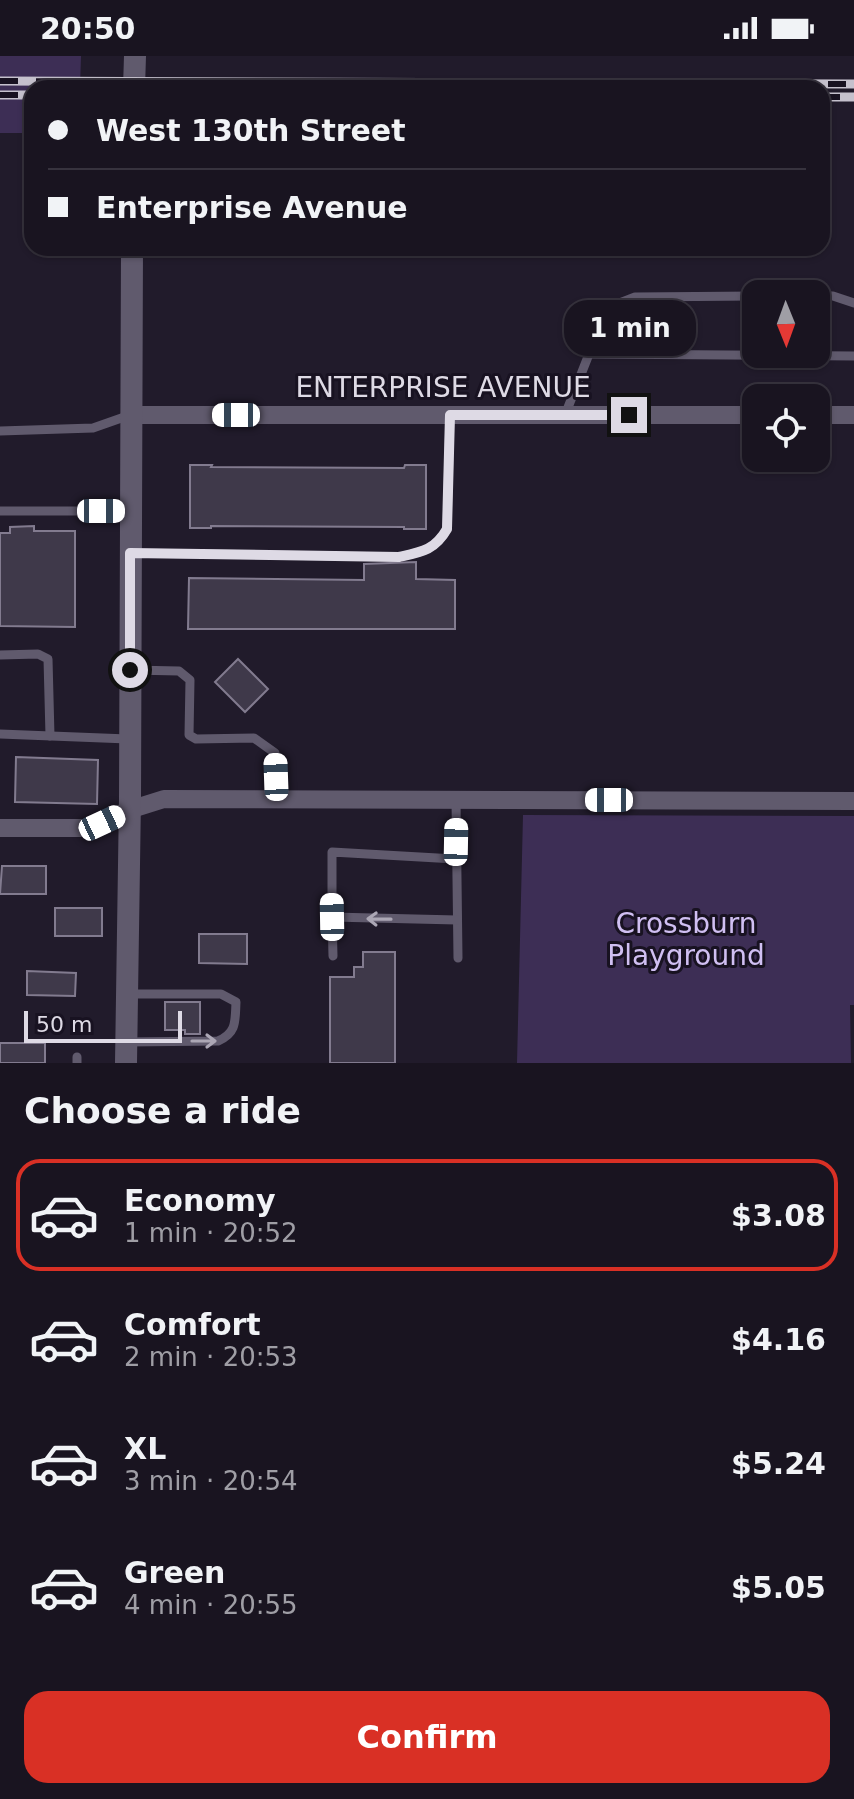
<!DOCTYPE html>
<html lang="en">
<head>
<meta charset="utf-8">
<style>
	body { margin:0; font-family:"DejaVu Sans",sans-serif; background:#26212d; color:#f1f3f6; height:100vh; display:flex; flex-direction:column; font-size:30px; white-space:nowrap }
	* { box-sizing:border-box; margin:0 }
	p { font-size:26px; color:#9f9ea5 }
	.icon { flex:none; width:44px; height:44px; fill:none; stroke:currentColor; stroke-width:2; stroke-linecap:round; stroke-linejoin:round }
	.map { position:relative; height:1007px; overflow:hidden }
	.drawer { display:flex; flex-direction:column; background:#191420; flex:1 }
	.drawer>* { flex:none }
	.top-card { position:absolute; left:24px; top:24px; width:806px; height:176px; border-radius:24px; box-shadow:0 2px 6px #0004,0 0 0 2px #37333e; display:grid; align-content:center; height:176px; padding:0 24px; background:#191420 }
	.needle { width:52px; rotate:179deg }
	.controls { position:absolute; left:742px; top:224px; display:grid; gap:16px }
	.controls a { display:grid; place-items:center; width:88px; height:88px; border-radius:16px; background:#191420; box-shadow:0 2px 6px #0004,0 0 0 2px #37333e; font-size:40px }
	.scale { position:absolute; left:24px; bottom:20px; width:158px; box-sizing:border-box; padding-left:8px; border:4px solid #dedae5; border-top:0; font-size:22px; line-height:28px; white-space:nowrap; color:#dedae5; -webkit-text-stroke:6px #181221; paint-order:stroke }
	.end { position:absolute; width:36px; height:36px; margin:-18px; border:10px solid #dedae5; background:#111; box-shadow:0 0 0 4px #111 }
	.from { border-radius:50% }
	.bubble { position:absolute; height:56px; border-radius:24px; background:#191420; box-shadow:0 2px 6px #0004,0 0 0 2px #37333e; font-size:26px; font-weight:800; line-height:56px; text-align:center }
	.car { position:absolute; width:24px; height:48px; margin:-24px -12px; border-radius:10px; box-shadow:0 0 6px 2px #0007; background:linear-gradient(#fff 24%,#345 0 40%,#fff 0 76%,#345 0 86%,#fff 0) }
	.top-card b { display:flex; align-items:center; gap:28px; height:76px; font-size:30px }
	.top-card b+b { border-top:2px solid #37333e }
	.top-card i { width:20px; height:20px; background:#f1f3f6 }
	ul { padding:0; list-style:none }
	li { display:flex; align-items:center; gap:24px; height:112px; margin:0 16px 12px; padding:0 8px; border:4px solid transparent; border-radius:24px }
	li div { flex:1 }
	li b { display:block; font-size:30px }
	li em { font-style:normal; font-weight:800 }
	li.current { border-color:#d93025 }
	li>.icon { width:72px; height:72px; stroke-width:1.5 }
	h2 { padding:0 24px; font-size:36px; line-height:96px }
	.action { display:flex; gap:16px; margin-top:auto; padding:16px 24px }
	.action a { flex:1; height:92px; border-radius:24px; background:#d93025; color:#fff; font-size:32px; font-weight:800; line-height:92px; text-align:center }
	.status { display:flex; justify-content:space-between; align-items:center; height:56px; padding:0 40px; background:#191420; direction:ltr }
	.status svg { height:22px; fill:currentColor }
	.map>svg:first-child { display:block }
	.green { fill:#3d2e55 }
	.building { fill:#3f394a; stroke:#827b8f; stroke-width:2 }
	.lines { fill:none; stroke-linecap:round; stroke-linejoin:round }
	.service { stroke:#605a6d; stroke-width:9 }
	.minor { stroke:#605a6d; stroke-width:18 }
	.secondary { stroke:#605a6d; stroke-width:22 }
	.rail-casing { stroke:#c5c1cd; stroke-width:9 }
	.rail { stroke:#181221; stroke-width:6; stroke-dasharray:18; stroke-linecap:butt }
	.oneway { stroke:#aca7b5 }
	.route { stroke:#dedae5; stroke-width:10 }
	.labels { text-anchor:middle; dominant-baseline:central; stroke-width:6; stroke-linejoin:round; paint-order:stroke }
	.street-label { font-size:28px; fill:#dedae5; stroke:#181221 }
	.park-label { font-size:28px; fill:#d0bff2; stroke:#181221 }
</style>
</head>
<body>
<div class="status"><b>20:50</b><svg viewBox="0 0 49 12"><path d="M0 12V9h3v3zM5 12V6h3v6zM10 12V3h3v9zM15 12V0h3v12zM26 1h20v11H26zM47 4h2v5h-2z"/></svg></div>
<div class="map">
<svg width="854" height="1007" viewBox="0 0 854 1007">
	<rect width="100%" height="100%" fill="#211b2b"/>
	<!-- green -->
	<g class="green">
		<polygon points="0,0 81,0 80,32 32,32 32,77 0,77"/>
		<polygon points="523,759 854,760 854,949 850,949 851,1007 517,1007"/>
	</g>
	<!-- building -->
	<g class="building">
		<polygon points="190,409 212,409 211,411 404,412 405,409 426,409 426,473 404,473 404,471 211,470 211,472 190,472"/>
		<polygon points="34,470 34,475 75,475 75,571 0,570 0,477 10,477 10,471"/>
		<polygon points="416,506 416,523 455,524 455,573 188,573 189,522 364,524 364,508"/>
		<polygon points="238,603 268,633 245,656 215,626"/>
		<polygon points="16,701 98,704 97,748 15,746"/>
		<polygon points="2,810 46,810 46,838 0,838"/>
		<rect x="55" y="852" width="47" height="28"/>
		<polygon points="199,878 247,878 247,908 199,907"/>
		<polygon points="363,896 395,896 395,1007 330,1007 330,921 354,921 354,911 363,911"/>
		<polygon points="27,915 76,917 75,940 27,939"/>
		<polygon points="165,946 200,946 200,978 185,978 185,974 165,974"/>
		<rect x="0" y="987" width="45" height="20"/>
	</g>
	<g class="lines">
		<!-- service -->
		<g class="service">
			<polyline points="816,240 833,240 854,247"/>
			<polyline points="589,298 854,300"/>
			<polyline points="565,359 604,260 617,248 635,241 756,240"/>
			<polyline points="0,375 93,372 130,359"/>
			<polyline points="0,455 130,455"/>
			<path d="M131 497 399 501C422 496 435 494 447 473L450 359"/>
			<polyline points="0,599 38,598 48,603 50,680"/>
			<polyline points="131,614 179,615 190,624 189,679 196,683 254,682 275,697 277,743"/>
			<polyline points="0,678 128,683"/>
			<polyline points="456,744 458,902"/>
			<polyline points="455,803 332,796 332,861 457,864"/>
			<polyline points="332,861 333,900"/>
			<path d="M126 986 218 985C237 977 235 965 236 946L221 938H129"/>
			<polyline points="77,1007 77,1001"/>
		</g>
		<!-- minor -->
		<g class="minor">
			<polyline points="130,359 756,359"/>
			<polyline points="816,359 854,359"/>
			<polyline points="0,772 90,772 129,754 164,743 854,745"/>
		</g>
		<!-- secondary -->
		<g class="secondary">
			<polyline points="134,32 135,0"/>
			<polyline points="126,1007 130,743 132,192"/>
		</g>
		<defs>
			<g id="rail">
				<polyline points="0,25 854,28"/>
				<polyline points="0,39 32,39"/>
				<polyline points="822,41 854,41"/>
			</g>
		</defs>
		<!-- rail casing -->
		<use href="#rail" class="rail-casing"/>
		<!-- rail -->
		<use href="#rail" class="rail"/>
	</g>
	<!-- one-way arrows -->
	<defs><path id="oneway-shaft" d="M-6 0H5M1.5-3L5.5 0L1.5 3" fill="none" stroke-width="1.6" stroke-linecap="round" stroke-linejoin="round" transform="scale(2)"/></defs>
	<g class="oneway">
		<use href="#oneway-shaft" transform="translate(379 863) rotate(-179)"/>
		<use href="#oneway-shaft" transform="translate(204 985)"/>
	</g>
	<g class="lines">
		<!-- route -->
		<path class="route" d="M130 614V497L399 501C422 496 435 494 447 473L450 359H629"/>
	</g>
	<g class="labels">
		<!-- street labels -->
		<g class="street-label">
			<text x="443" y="331">ENTERPRISE AVENUE</text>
		</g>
		<!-- park labels -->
		<g class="park-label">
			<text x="686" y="867">Crossburn<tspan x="686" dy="32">Playground</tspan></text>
		</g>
	</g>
</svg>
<div class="controls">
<a><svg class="needle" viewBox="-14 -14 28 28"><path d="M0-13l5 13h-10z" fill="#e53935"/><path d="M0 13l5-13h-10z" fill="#9f9ea5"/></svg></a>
<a><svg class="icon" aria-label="locate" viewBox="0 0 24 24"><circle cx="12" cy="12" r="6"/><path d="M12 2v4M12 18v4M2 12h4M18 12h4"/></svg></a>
</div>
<div class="scale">50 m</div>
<i class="end from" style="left:130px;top:614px"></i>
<i class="end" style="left:629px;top:359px"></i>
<div class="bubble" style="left:564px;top:244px;width:132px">1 min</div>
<i class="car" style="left:236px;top:359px;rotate:270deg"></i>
<i class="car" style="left:101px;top:455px;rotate:90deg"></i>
<i class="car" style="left:276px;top:721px;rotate:358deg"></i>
<i class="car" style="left:609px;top:744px;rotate:270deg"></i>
<i class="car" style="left:102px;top:767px;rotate:65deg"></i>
<i class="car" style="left:456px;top:786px;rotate:1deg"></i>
<i class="car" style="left:332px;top:861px;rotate:359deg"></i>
<div class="top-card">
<b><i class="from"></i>West 130th Street</b>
<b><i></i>Enterprise Avenue</b>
</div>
</div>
<section class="drawer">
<h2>Choose a ride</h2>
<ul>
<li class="current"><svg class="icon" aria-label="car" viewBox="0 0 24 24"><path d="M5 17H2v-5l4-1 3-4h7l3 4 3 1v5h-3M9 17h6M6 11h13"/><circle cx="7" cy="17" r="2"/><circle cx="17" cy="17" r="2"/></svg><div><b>Economy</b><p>1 min · 20:52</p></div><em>$3.08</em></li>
<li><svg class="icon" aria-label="car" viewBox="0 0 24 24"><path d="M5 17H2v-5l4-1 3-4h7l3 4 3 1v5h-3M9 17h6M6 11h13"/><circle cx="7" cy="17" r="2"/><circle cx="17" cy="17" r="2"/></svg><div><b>Comfort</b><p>2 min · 20:53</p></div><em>$4.16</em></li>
<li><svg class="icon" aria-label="car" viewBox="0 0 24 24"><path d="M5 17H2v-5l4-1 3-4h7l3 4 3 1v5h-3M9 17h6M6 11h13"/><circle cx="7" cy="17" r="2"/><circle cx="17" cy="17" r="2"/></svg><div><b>XL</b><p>3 min · 20:54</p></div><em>$5.24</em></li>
<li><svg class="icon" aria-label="car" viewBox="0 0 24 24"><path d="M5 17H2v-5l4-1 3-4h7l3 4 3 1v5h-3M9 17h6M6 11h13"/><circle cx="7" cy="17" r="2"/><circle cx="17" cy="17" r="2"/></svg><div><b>Green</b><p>4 min · 20:55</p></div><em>$5.05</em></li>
</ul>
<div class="action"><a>Confirm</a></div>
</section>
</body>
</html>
